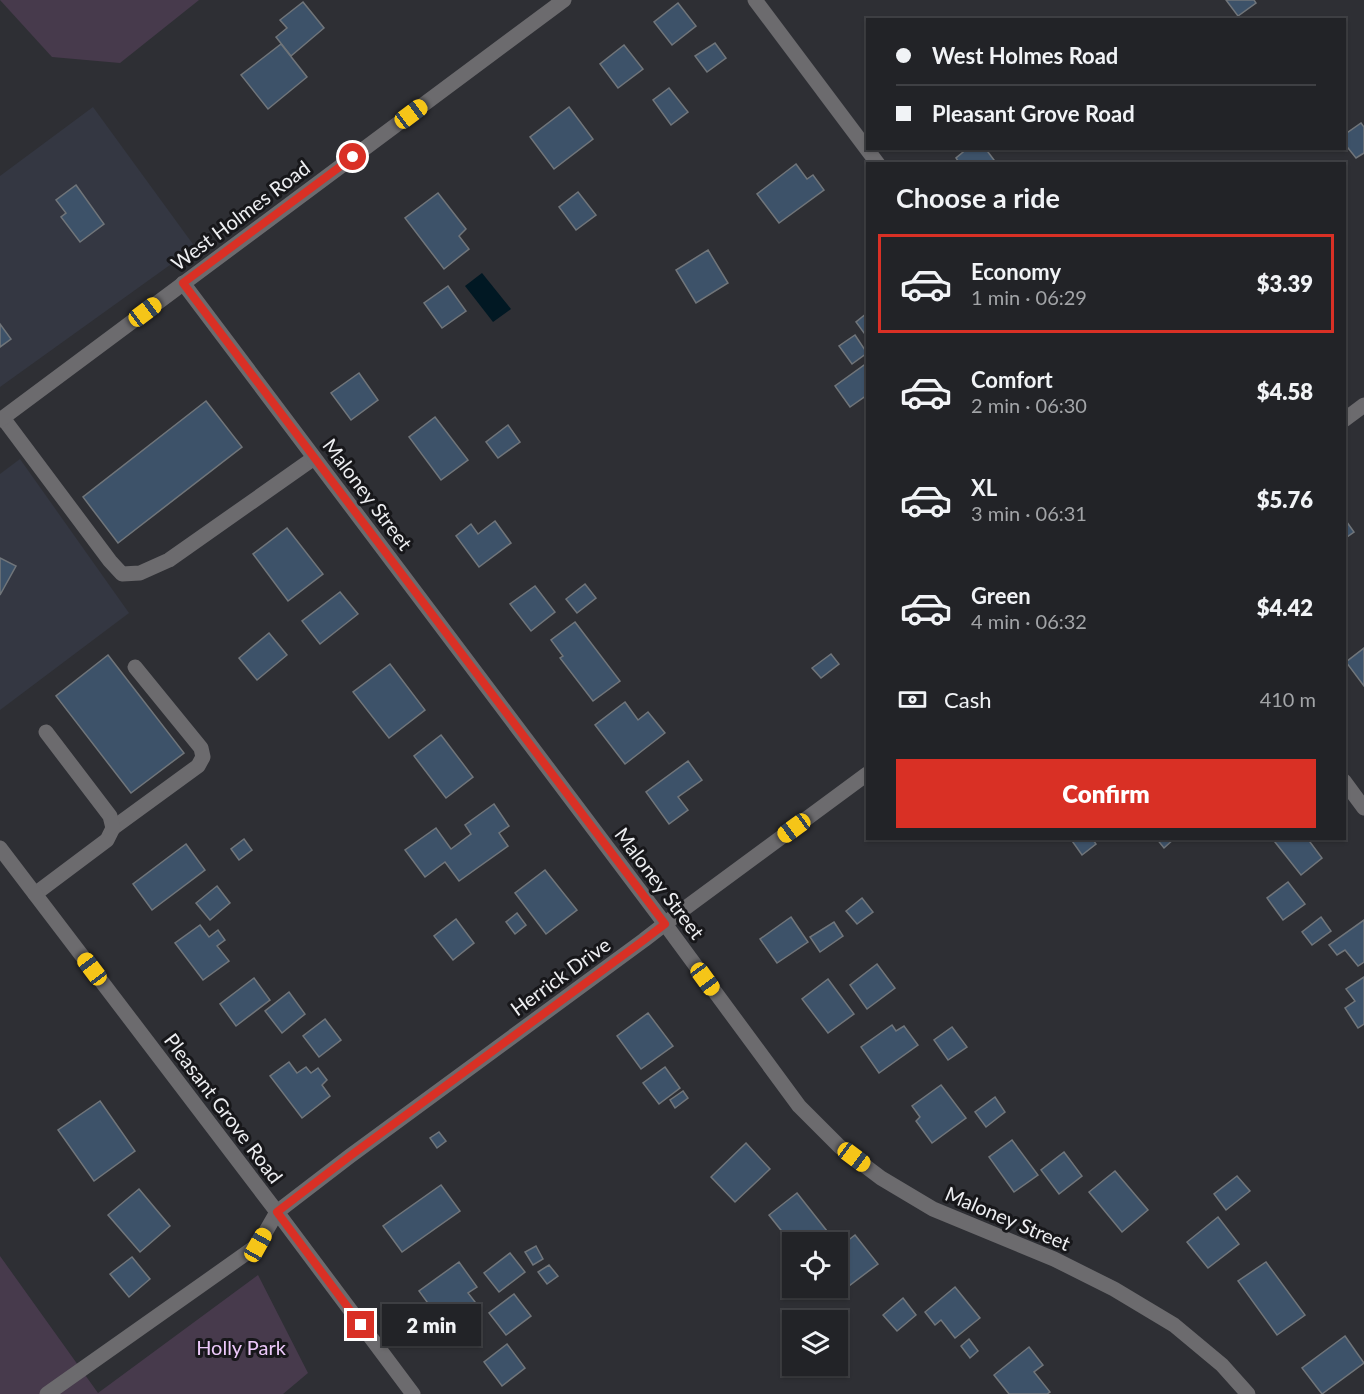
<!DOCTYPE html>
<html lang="en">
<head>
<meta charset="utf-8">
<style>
	body { margin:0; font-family:Lato,sans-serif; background:#2e2f33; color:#f1f3f6; height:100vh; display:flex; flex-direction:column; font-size:22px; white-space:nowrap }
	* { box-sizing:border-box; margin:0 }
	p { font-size:20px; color:#a2a4a7 }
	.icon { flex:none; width:33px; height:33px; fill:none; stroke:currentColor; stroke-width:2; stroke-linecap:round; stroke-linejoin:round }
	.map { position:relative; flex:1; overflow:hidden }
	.details { position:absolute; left:866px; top:162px; width:480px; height:678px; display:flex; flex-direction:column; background:#222327; border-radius:0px; box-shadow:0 2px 4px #0004,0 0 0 2px #3f4044 }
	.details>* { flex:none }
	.top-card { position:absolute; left:866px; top:18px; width:480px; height:132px; border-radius:0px; box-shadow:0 2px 4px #0004,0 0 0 2px #3f4044; display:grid; align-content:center; height:132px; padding:0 30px; background:#222327 }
	.tools { position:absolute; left:782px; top:1232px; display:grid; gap:12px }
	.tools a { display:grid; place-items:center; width:66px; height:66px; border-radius:0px; background:#222327; box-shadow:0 2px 4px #0004,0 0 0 2px #3f4044; font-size:30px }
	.end { position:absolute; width:27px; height:27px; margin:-14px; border:8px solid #d93025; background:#fff; box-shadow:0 0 0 3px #fff }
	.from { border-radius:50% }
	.bubble { position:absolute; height:42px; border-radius:0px; background:#222327; box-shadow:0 2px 4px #0004,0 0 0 2px #3f4044; font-size:20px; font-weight:800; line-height:42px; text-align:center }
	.car { position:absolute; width:18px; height:36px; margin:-18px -9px; border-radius:8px; box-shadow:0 0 4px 2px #0007; background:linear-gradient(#f5c518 24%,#345 0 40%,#f5c518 0 76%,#345 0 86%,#f5c518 0) }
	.top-card b { display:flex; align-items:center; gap:21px; height:57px; font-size:22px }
	.top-card b+b { border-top:2px solid #3f4044 }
	.top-card i { width:15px; height:15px; background:#f1f3f6 }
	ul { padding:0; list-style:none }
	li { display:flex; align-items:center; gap:18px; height:99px; margin:0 12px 9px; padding:0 18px; border:3px solid transparent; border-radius:0px }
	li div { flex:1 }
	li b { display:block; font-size:22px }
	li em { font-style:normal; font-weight:800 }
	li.active { border-color:#d93025 }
	li>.icon { width:54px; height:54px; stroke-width:1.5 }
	h2 { padding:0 30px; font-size:27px; line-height:72px }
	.pay { display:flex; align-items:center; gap:15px; height:66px; padding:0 30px; font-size:22px }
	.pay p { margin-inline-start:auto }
	.action { display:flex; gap:12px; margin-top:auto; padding:12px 30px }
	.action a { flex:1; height:69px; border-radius:0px; background:#d93025; color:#fff; font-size:24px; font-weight:800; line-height:69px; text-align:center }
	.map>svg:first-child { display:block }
	.built { fill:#343742 }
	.green { fill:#473a4c }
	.water { fill:#011823 }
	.building { fill:#3d5269; stroke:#70757a; stroke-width:1.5 }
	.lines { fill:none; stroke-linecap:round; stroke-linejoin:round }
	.service { stroke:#6c6b6e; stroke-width:15 }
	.minor { stroke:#6c6b6e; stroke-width:15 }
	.tertiary { stroke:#6c6b6e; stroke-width:15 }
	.route { stroke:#d93025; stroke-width:8 }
	.labels { text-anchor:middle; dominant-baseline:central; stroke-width:6; stroke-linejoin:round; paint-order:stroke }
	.street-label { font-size:20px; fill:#edeef1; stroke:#17171a }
	.park-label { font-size:20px; fill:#ecc8f9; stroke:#17171a }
</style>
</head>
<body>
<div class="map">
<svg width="1364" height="1394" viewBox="0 0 1364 1394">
	<rect width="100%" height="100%" fill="#2e2f34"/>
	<!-- built -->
	<g class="built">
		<polygon points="93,107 195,247 0,387 0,176"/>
		<polygon points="20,459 129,613 0,710 0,474"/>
	</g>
	<!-- green -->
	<g class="green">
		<polygon points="0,0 199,0 120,63 52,57"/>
		<polygon points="0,1256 98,1393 258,1275 308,1373 283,1394 0,1394"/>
	</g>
	<!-- water -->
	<polygon class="water" points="482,273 511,309 493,322 465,286"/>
	<!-- building -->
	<g class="building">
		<polygon points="1226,0 1254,0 1256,3 1238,16"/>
		<polygon points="303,2 324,28 291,56 276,37 287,28 280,20"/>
		<polygon points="678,3 696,26 672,45 654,22"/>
		<polygon points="715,43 726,58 707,72 695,56"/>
		<polygon points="281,44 307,77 268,109 241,75"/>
		<polygon points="624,45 643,69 618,88 600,64"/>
		<polygon points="669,88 688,112 671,125 653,100"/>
		<polygon points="569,107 593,139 554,169 530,137"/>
		<polygon points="1361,123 1364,127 1364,153 1356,158 1344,143 1344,135"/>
		<polygon points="968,148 985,148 997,164 960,164 956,158"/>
		<polygon points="796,164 807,179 813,175 824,190 779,223 757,194"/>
		<polygon points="76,185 104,224 80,242 61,217 66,213 56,200"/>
		<polygon points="578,192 596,215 576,230 559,207"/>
		<polygon points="438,193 466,229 459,236 469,249 444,269 405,218"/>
		<polygon points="708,250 728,283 696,303 676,270"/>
		<polygon points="448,286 466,311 442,328 424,303"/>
		<polygon points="867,313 867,337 856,322"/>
		<polygon points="0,324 11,339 0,347"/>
		<polygon points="855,335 867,353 852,364 839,346"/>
		<polygon points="867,363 867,395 850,407 835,386"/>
		<polygon points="359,373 378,400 351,420 331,393"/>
		<polygon points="206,401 242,447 118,543 83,497"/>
		<polygon points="435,417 468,460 441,480 409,437"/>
		<polygon points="508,425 520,442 498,458 486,442"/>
		<polygon points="1344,518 1354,532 1344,539"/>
		<polygon points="495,521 511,543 479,567 456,536 471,524 478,534"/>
		<polygon points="287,528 323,574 288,601 253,554"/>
		<polygon points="0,558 16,566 0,595"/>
		<polygon points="585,584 596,598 577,613 566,599"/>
		<polygon points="535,586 555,612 531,631 510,604"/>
		<polygon points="340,592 358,614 320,644 302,621"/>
		<polygon points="575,622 620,681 593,701 560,658 563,656 551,640"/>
		<polygon points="269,633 287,655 257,680 239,658"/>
		<polygon points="1364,648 1364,686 1346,662"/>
		<polygon points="831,654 839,664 821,678 812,668"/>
		<polygon points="108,655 184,753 131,793 56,696"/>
		<polygon points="390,664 425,710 389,738 353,692"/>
		<polygon points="625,702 638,720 648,712 665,733 625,764 595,725"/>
		<polygon points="441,735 473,777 446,798 414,756"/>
		<polygon points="688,761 702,780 678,797 688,810 669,824 646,792"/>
		<polygon points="494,804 509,826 499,833 508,846 459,881 445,862 425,877 405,850 436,828 451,849 471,834 465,825"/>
		<polygon points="1070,838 1092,838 1096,844 1082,855"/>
		<polygon points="1156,838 1175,838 1164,848"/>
		<polygon points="1280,838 1307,838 1322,858 1301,875 1275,842"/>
		<polygon points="244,839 252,850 239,860 231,849"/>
		<polygon points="186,844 205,870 152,910 133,884"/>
		<polygon points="545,870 577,910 546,934 515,893"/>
		<polygon points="1288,882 1305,904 1283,920 1267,898"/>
		<polygon points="217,886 230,903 210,920 196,903"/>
		<polygon points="862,898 873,912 857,924 846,911"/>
		<polygon points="517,913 526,925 515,934 506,922"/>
		<polygon points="791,917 808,942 777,963 760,939"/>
		<polygon points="1321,917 1331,931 1312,945 1302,932"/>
		<polygon points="456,919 474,943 453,960 434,936"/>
		<polygon points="1364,920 1364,962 1358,966 1345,950 1337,955 1329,945"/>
		<polygon points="834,922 843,936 820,952 810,937"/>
		<polygon points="200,925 209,937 218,930 225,940 217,946 229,961 203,980 175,943"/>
		<polygon points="877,964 895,988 867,1009 850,985"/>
		<polygon points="1364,977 1364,1024 1358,1028 1345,1008 1355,1001 1346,989"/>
		<polygon points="254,978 270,1000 236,1026 220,1004"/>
		<polygon points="828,979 854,1014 828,1033 802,999"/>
		<polygon points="289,992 305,1014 282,1033 265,1011"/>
		<polygon points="648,1013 673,1046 641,1069 617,1036"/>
		<polygon points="325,1019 341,1040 319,1057 303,1036"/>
		<polygon points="892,1025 896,1031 904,1026 918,1045 879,1073 861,1047"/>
		<polygon points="952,1027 967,1047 948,1060 934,1040"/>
		<polygon points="289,1062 297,1073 306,1067 311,1073 318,1068 327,1080 322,1085 330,1096 302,1118 270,1076"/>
		<polygon points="665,1067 680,1088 659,1104 643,1083"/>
		<polygon points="941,1085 966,1118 932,1143 916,1121 920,1117 912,1106"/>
		<polygon points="683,1091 688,1098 675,1108 670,1100"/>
		<polygon points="995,1097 1005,1112 986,1127 975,1112"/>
		<polygon points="100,1101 135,1151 94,1181 58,1130"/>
		<polygon points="439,1132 446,1141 437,1148 430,1138"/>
		<polygon points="1012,1140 1038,1175 1014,1192 989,1157"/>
		<polygon points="746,1143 770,1169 735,1202 711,1177"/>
		<polygon points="1064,1152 1082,1176 1059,1194 1041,1170"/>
		<polygon points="1115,1171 1148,1210 1122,1232 1089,1192"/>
		<polygon points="1237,1176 1250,1191 1226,1210 1214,1194"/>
		<polygon points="441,1185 460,1211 402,1252 383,1226"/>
		<polygon points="139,1189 170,1226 140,1252 108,1215"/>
		<polygon points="797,1193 827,1231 814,1242 792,1242 792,1244 769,1215"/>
		<polygon points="1218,1217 1239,1244 1208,1268 1187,1242"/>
		<polygon points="855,1235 878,1264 837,1295 831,1287 837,1287 837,1249"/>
		<polygon points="536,1246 543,1259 533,1265 525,1252"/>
		<polygon points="510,1253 525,1272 499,1292 484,1273"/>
		<polygon points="132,1257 150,1279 129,1297 110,1274"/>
		<polygon points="459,1262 477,1287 468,1293 479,1307 457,1323 447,1310 438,1317 419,1291"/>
		<polygon points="1266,1262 1305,1315 1277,1335 1238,1281"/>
		<polygon points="549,1265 558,1276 547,1284 538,1272"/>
		<polygon points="955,1287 980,1318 955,1338 941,1320 935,1325 925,1312"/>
		<polygon points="514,1294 531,1316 506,1335 489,1313"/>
		<polygon points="903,1298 916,1315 897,1331 883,1315"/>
		<polygon points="1345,1336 1364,1363 1322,1394 1302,1368"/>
		<polygon points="969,1339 978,1351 970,1358 961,1346"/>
		<polygon points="507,1344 525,1368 502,1386 484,1362"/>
		<polygon points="1029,1347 1043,1365 1034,1372 1050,1392 1047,1394 1009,1394 994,1375"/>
	</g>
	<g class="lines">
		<!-- service -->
		<g class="service">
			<polyline points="3,418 110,561 122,574 140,573 169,560 314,458"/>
			<polyline points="113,828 198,766 203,757 201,748 135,667"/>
			<polyline points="35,894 107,840 113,828 110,816 46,732"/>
			<polyline points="47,1394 258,1245 277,1212"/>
		</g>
		<!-- minor -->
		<g class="minor">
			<polyline points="755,0 878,164"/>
			<polyline points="183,283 665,924 799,1106 840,1147 881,1178 933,1209 1054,1259 1114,1289 1174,1325 1222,1365 1248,1394"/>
			<polyline points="1344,420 1364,405"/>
			<polyline points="1344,781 1364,808"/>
			<polyline points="277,1212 350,1156 644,940 684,909 867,774"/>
		</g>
		<!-- tertiary -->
		<g class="tertiary">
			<polyline points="0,420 564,0"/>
			<polyline points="0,848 277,1212 413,1394"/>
		</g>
	</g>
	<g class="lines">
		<!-- route -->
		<polyline class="route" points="353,157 183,283 665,924 644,940 350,1156 277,1212 361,1325"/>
	</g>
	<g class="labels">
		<!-- street labels -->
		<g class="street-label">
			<text transform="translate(240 215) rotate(-37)">West Holmes Road</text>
			<text transform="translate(368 494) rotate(53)">Maloney Street</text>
			<text transform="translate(660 883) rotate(53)">Maloney Street</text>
			<text transform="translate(560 976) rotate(-36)">Herrick Drive</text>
			<text transform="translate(224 1108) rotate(53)">Pleasant Grove Road</text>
			<text transform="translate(1008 1218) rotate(23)">Maloney Street</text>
		</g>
		<!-- park labels -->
		<g class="park-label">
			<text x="241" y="1347">Holly Park</text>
		</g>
	</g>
</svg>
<div class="tools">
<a><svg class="icon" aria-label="locate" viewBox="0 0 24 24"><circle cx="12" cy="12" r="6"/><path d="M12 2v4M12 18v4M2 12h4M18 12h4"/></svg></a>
<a><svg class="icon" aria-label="layers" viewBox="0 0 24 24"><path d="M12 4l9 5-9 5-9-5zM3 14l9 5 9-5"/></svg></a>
</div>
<i class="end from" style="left:353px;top:157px"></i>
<i class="end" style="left:361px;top:1325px"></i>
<div class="bubble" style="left:382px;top:1304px;width:99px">2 min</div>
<i class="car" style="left:411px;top:114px;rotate:53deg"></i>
<i class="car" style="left:145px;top:312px;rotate:53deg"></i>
<i class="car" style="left:794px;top:828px;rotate:234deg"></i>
<i class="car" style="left:92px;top:969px;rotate:323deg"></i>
<i class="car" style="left:705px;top:979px;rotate:144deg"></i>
<i class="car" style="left:854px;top:1157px;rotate:127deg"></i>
<i class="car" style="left:258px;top:1245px;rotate:29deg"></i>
<div class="top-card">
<b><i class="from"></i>West Holmes Road</b>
<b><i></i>Pleasant Grove Road</b>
</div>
<section class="details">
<h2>Choose a ride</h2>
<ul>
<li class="active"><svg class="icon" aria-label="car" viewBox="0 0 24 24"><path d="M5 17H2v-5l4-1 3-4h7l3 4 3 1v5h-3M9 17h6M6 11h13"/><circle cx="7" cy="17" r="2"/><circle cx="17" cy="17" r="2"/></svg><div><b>Economy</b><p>1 min · 06:29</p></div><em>$3.39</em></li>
<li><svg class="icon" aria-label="car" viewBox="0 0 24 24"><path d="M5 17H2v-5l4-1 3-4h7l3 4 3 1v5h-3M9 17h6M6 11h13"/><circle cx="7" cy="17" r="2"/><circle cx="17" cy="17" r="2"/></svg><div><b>Comfort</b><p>2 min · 06:30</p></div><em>$4.58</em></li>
<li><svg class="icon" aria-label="car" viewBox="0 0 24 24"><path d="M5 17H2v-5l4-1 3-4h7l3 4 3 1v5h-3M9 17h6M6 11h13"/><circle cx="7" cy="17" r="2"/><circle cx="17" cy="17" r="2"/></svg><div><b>XL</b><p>3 min · 06:31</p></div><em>$5.76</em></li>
<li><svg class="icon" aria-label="car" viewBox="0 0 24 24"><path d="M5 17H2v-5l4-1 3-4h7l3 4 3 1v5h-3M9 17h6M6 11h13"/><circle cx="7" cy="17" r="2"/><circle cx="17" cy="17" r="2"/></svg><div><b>Green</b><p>4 min · 06:32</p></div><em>$4.42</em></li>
</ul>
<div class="pay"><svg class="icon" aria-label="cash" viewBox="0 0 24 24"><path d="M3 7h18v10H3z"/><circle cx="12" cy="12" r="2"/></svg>Cash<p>410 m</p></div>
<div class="action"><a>Confirm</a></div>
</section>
</div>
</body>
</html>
